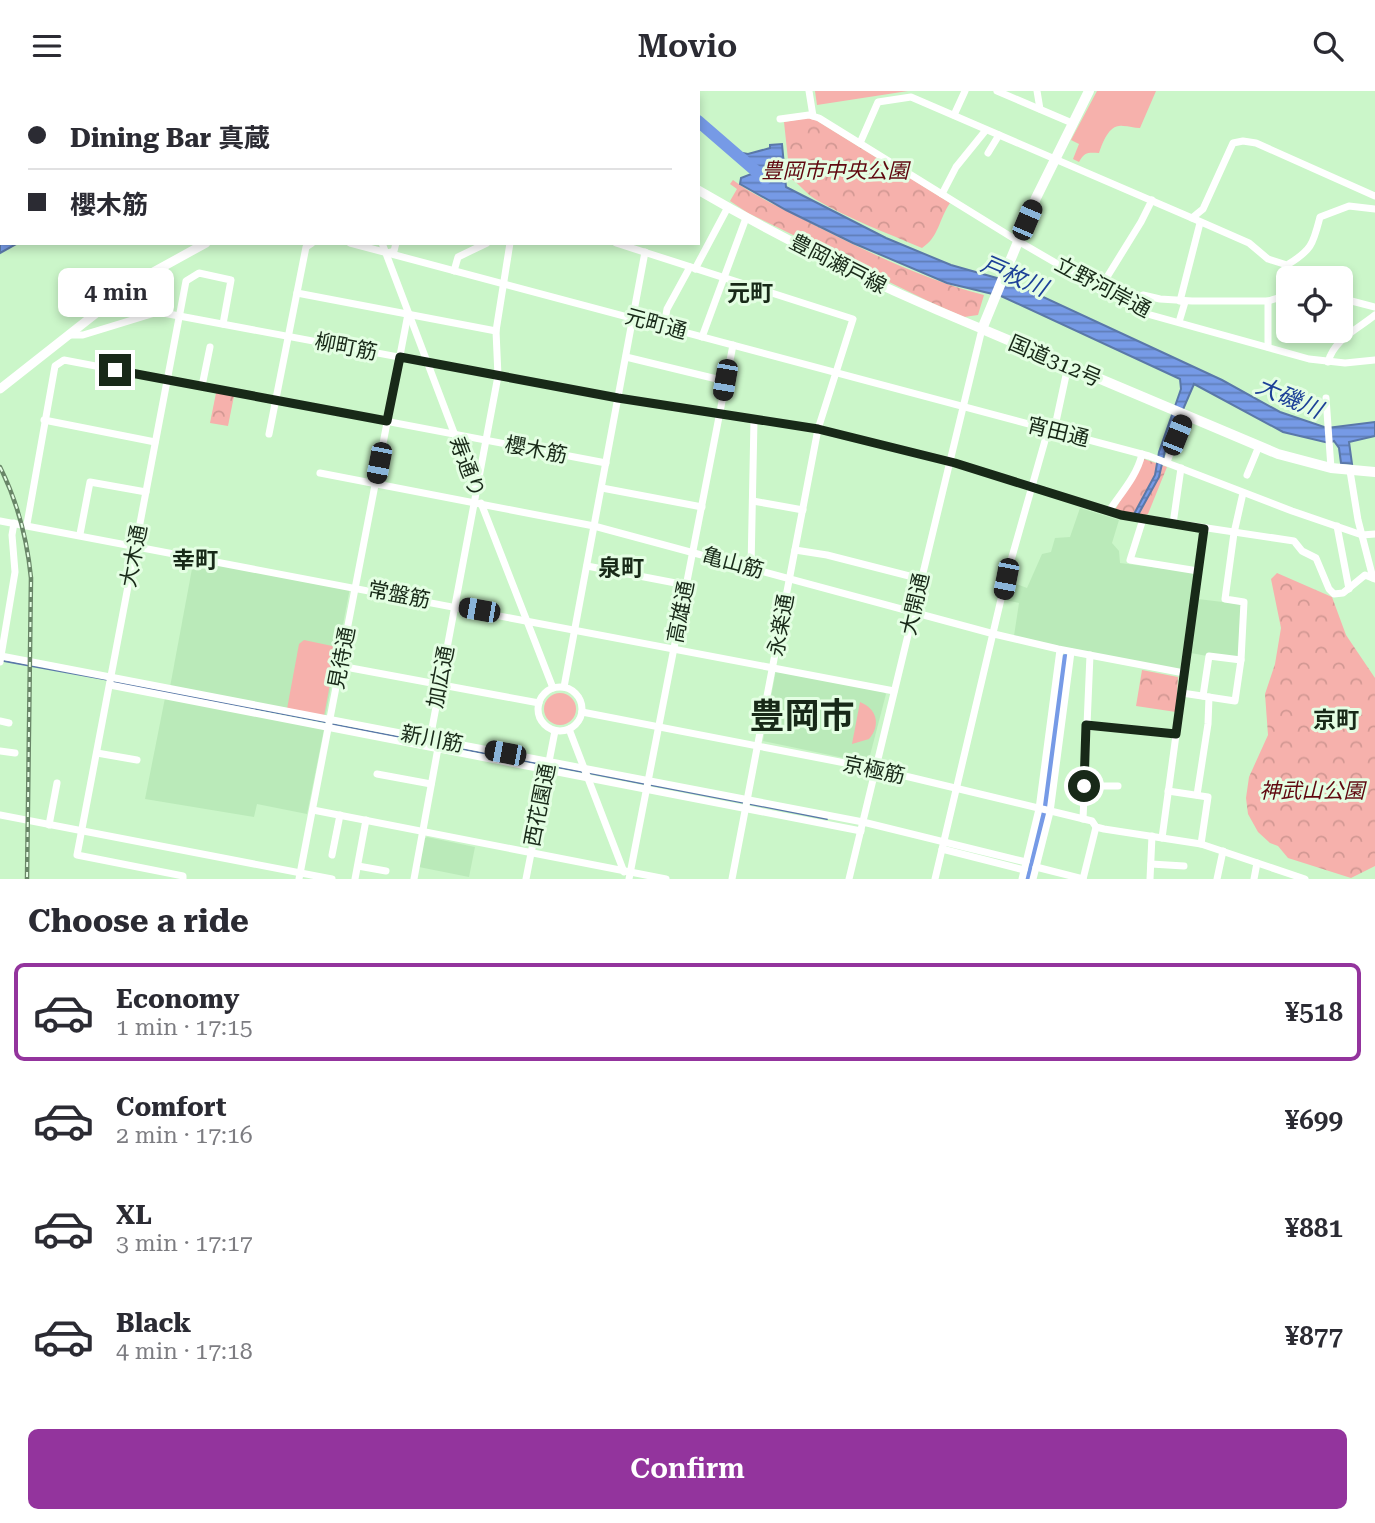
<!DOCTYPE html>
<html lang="en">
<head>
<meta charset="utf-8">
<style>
	body { margin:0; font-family:"Roboto Serif","Noto Sans JP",serif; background:#f7f7f7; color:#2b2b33; height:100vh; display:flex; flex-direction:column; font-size:26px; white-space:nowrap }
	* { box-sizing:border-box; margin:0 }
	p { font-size:23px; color:#7c7c81 }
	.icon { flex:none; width:38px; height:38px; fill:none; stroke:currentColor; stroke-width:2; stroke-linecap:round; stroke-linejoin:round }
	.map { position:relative; height:788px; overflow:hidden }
	.side { display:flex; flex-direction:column; background:#fff; flex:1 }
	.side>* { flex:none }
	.guide { position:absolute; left:0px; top:0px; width:700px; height:154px; box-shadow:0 4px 10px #0003; display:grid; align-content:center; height:154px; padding:0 28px; background:#fff }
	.controls { position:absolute; left:1276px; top:175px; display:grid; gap:14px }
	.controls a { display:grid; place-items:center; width:77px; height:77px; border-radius:10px; background:#fff; box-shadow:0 4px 10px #0003; font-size:35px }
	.end { position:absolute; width:32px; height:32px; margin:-16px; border:9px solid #182918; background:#fff; box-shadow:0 0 0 4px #fff }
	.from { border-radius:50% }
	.bubble { position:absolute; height:49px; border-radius:10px; background:#fff; box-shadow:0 4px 10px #0003; font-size:23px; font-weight:600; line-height:49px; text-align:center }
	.car { position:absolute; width:21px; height:42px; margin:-21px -10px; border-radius:9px; box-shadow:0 0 5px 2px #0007; background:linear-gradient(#222 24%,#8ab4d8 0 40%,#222 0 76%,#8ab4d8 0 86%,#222 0) }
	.guide b { display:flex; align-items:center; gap:24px; height:66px; font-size:26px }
	.guide b+b { border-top:2px solid #e1e1e2 }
	.guide i { width:18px; height:18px; background:#2b2b33 }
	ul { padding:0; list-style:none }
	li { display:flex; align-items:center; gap:21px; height:98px; margin:0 14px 10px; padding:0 14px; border:4px solid transparent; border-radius:10px }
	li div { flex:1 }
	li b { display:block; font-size:26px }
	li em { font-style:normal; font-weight:600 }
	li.on { border-color:#93349d }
	li>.icon { width:63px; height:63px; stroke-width:1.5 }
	h2 { padding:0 28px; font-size:32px; line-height:84px }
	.primary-button { display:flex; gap:14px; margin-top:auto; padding:14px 28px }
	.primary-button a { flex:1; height:80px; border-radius:10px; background:#93349d; color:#fff; font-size:28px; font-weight:600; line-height:80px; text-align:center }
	header { display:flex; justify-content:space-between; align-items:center; height:91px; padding:0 28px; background:#fff; font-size:32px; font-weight:600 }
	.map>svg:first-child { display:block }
	.built { fill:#baeab9 }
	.grass { fill:#f6b1ac }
	.forest { fill:url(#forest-crowns) }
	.water { fill:url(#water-rules); stroke:#5a78a8; stroke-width:2 }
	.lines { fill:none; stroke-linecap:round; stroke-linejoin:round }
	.stream { stroke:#5a78a8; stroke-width:2 }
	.river { stroke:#769ae6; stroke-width:12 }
	.minor { stroke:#fff; stroke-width:7 }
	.major { stroke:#fff; stroke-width:9 }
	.highway { stroke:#fff; stroke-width:10 }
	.rail-casing { stroke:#698668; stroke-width:4.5 }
	.rail { stroke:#e4fee3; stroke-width:2; stroke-dasharray:5; stroke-linecap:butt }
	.route { stroke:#182918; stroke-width:9 }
	.labels { text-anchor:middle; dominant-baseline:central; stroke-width:6; stroke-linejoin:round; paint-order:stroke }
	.park-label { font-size:21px; font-style:italic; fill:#60070f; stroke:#e4fee3 }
	.street-label { font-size:21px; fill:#182918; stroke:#e4fee3 }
	.water-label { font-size:23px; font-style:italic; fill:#1d4198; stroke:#e4fee3 }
	.neighbourhood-label { font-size:23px; font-weight:bold; fill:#182918; stroke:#e4fee3 }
	.town-label { font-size:35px; font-weight:bold; fill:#182918; stroke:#e4fee3 }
</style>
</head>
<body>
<header><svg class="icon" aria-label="menu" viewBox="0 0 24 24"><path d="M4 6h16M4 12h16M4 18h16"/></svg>Movio<svg class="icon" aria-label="search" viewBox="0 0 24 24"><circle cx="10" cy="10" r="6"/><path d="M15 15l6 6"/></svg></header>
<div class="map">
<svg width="1375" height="788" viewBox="0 0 1375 788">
	<defs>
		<pattern id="forest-crowns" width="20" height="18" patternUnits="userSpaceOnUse" patternTransform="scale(1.75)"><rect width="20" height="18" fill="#f6b1ac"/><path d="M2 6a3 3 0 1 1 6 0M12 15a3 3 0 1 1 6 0" fill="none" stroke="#d29893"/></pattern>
		<pattern id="water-rules" width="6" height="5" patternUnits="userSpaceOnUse" patternTransform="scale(1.75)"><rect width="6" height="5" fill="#769ae6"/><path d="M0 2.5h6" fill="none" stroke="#607eb9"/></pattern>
	</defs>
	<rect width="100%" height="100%" fill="#cbf6c9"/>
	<!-- built -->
	<g class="built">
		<polygon points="1080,417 1119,429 1112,452 1119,460 1120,472 1191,481 1194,484 1180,579 1107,567 1014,545 1019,512 1005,509 1009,490 1027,497 1042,463 1051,461 1055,447 1070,446"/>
		<polygon points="194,467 350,497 325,627 170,596"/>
		<polygon points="1198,508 1239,513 1241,515 1238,566 1207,565 1191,562"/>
		<polygon points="776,579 884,601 886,603 868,672 763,650"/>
		<polygon points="165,607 324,638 307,723 257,713 254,726 145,708"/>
		<polygon points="427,746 475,756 469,786 419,776 424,748"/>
	</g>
	<!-- grass -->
	<g class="grass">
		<polygon points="815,0 908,0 817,14"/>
		<path d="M1097 0H1156L1140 37C1134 37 1129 35 1123 35 1109 33 1103 51 1099 62 1089 62 1085 60 1079 71L1073 68 1079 53 1071 49Z"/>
		<polygon points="304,549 337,556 324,625 287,618 299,553"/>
		<circle cx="560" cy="618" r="16"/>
		<path d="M860 611C877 618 881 634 869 648L852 653Z"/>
	</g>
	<!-- forest -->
	<g class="forest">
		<path d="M808 27 814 28 950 112C939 128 939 146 922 157 887 142 849 128 815 108 805 102 800 93 790 87L784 31Z"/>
		<path d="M733 89C753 104 777 115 799 126 857 156 921 188 984 204L978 224 964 226 928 210 748 122 730 110 737 98 730 93Z"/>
		<polygon points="216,302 234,305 228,335 210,332"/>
		<polygon points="1144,368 1167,376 1148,423 1142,425 1115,419"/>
		<polygon points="1277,482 1332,506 1346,544 1375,587 1375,775 1351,787 1288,767 1278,755 1270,752 1258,741 1248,723 1246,707 1249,686 1268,644 1265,603 1275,573 1281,537 1271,488"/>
		<polygon points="1142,579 1178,586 1176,621 1136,615"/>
	</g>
	<!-- water -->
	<g class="water">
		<polygon points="0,0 243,0 2,2 2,152 18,152 0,162"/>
		<polygon points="782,53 786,96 886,147 951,174 1011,191 1222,289 1280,321 1327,337 1375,331 1375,345 1349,351 1352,373 1341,372 1339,357 1334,350 1329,352 1283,341 1194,293 1165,360 1159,386 1138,424 1134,423 1155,384 1159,361 1181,298 1180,288 1001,205 947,192 853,152 786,119 740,93 741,87 754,82 752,74 740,66 743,62 748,63 770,57 770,54"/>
	</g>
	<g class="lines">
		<!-- stream -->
		<g class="stream">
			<polyline points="4,570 109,589"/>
			<polyline points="114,591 325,631"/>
			<polyline points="331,633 545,674"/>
			<polyline points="551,675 583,681"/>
			<polyline points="589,682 645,693"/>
			<polyline points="651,694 745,712"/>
			<polyline points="750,713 827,728"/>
		</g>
		<!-- river -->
		<g class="river">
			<polyline points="655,0 658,2"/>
			<polyline points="698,30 765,88"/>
			<polyline points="1028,788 1044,716 1066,569"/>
		</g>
		<!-- minor -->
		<g class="minor">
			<polyline points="809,0 813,25"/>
			<polyline points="997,0 1072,32"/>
			<polyline points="1037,0 1040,18"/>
			<polyline points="954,24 965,0"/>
			<polyline points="780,28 809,24 819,27 1018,150 1140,221 1309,268 1345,272 1375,269"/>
			<polyline points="860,52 878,11 911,6 1192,127 1203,118 1233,52 1243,50 1256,52 1375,105"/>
			<polyline points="988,62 999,44"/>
			<polyline points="942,103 956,76 986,39"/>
			<path d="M1192 127 1249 152 1268 168 1287 174C1312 159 1313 153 1320 126L1349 115 1375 118"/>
			<polyline points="350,152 1149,365 1292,420 1362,444 1375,443"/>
			<polyline points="382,152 475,397"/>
			<polyline points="616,152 853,228 818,338 732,788"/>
			<polyline points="387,162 394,160 396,152"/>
			<polyline points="695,178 728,116"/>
			<polyline points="454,180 458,166 487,152"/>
			<polyline points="1099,199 1141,131 1152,109"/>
			<polyline points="297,202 496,240"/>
			<polyline points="1340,207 1375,216"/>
			<polyline points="1123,212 1143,204 1160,208 1192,210 1268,210 1288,204"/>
			<polyline points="1179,231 1185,211 1180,210 1200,132"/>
			<polyline points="664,235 667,218 690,176"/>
			<polyline points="69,244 83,244 158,221 618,307 818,338 955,372 1121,424 1294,450 1302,460 1316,467 1329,498 1334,503 1343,502 1365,484 1375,488"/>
			<polyline points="702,246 746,127"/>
			<polyline points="1268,256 1268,210"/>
			<polyline points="626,266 725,290"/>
			<path d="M1328 271C1334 248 1358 238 1375 224"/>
			<polyline points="202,295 210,256"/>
			<polyline points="1326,307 1331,377"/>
			<polyline points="44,329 155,351"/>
			<polyline points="1054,340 1068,275"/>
			<polyline points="269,343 306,156 312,152"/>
			<polyline points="1167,371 1184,324"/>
			<polyline points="1350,380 1358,429 1373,487"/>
			<polyline points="320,382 594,435 994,543 1058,558 1184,582"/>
			<polyline points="1247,384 1259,355"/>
			<polyline points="602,397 702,416"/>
			<polyline points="753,410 803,419"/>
			<polyline points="481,412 553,597"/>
			<path d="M1109 420C1121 402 1137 385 1142 363"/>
			<polyline points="1143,428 1130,469 1198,480"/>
			<polyline points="0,430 894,600"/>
			<polyline points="27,433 55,275 64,269 606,372"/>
			<polyline points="1173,433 1181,377"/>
			<polyline points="1337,435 1349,498"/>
			<polyline points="80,443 90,391 146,401"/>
			<polyline points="795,459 827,464 921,488"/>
			<polyline points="587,475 686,494"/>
			<polyline points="751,477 754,329"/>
			<polyline points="1,565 863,731 1026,771"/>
			<polyline points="0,571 15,481 12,444 14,432"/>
			<polyline points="340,575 539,612"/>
			<polyline points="110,594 861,740"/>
			<circle cx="560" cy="618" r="22"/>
			<polyline points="564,596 645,161"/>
			<polyline points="1182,602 1235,610 1241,569 1244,511 1225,508 1234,442 1243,402"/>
			<polyline points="1203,605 1209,565 1241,569"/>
			<polyline points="582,621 876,678 1092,730 1096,736 1104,738 1201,753 1305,788"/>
			<polyline points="0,630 9,632"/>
			<polyline points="1086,634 1176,643"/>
			<polyline points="569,638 624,781"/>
			<polyline points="430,648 498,285 496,240 510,152"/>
			<polyline points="0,660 15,662"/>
			<polyline points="97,662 137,669"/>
			<polyline points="377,683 431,693"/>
			<polyline points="1084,695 1118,695"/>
			<polyline points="1168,700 1208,706 1201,753"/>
			<polyline points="1197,704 1208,633 1209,606"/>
			<polyline points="313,719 666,788"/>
			<polyline points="0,724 332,788"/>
			<polyline points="1083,728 1090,564"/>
			<polyline points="49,734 57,692"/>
			<polyline points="1162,747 1204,438"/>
			<polyline points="942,758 1024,779"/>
			<polyline points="332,764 340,724"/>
			<polyline points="1151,773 1184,775"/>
			<polyline points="358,775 386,780"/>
			<polyline points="1036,776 1083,788"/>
			<polyline points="183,788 183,785 77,764 186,190 199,182 231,189 223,233"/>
			<polyline points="299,788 408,223"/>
			<polyline points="355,788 366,729"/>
			<polyline points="414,788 438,657"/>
			<polyline points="526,788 555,640"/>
			<polyline points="629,788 733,254"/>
			<polyline points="849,788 982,238"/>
			<polyline points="935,788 1006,487 1048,339"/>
			<polyline points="1022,788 1039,718 1060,559"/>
			<polyline points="1033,788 1050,721 1071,561"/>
			<polyline points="1083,788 1096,736"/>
			<polyline points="1150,788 1152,745"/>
			<polyline points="1217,788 1223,760"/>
			<polyline points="1254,788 1257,772"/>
		</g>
		<!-- major -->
		<g class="major">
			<polyline points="250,0 251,2"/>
			<path d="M698 99C789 152 884 198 982 238"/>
			<polyline points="0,298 137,190 206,152"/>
		</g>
		<!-- highway -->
		<polyline class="highway" points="1089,0 1036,107 982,238 1278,363 1331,377 1375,381"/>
		<defs>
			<path id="rail" d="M0 376C18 412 27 447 31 487L27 788"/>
		</defs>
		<!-- rail casing -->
		<use href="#rail" class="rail-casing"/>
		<!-- rail -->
		<use href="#rail" class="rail"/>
	</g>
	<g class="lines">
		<!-- route -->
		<polyline class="route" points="115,279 387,330 400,266 618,307 818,338 955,372 1121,424 1204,438 1176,643 1086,634 1084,695"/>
	</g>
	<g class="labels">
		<!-- park labels -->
		<g class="park-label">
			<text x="835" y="80">豊岡市中央公園</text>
			<text x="1312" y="700">神武山公園</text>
		</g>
		<!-- street labels -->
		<g class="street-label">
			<text transform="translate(838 173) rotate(27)">豊岡瀬戸線</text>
			<text transform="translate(1103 196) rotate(28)">立野河岸通</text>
			<text transform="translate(656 233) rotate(15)">元町通</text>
			<text transform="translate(346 256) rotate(11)">柳町筋</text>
			<text transform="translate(1055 270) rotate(23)">国道312号</text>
			<text transform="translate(1058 341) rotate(14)">宵田通</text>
			<text transform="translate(536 359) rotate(11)">櫻木筋</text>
			<text transform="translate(467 376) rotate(69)">寿通り</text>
			<text transform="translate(134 465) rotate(-79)">大木通</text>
			<text transform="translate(733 472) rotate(15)">亀山筋</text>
			<text transform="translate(399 504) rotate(11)">常盤筋</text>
			<text transform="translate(915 513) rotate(-77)">大開通</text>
			<text transform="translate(681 521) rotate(-79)">高雄通</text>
			<text transform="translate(781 534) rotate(-80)">永楽通</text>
			<text transform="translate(342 567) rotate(-79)">見待通</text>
			<text transform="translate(441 586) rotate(-79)">加広通</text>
			<text transform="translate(432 648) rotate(11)">新川筋</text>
			<text transform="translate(874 679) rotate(12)">京極筋</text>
			<text transform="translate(540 714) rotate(-79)">西花園通</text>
		</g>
		<!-- water labels -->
		<g class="water-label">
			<text transform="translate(1014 185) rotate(23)">戸枚川</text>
			<text transform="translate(1289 307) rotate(23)">大磯川</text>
		</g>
		<!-- neighbourhood labels -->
		<g class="neighbourhood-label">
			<text x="750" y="202">元町</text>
			<text x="195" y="469">幸町</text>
			<text x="621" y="477">泉町</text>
			<text x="1336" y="629">京町</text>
		</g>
		<!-- town labels -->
		<g class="town-label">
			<text x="802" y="625">豊岡市</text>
		</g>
	</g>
</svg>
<div class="controls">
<a><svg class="icon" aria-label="locate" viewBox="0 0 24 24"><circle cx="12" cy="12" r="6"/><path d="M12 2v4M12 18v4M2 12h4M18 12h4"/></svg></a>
</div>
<i class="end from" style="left:1084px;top:695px"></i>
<i class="end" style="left:115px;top:279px"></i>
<div class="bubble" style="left:58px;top:177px;width:116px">4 min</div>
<i class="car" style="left:1027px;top:129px;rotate:23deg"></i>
<i class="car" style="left:725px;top:289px;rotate:190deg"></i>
<i class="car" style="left:1177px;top:344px;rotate:22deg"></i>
<i class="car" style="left:379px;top:372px;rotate:191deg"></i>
<i class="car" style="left:1006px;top:488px;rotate:191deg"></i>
<i class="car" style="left:479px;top:519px;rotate:280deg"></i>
<i class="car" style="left:505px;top:662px;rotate:281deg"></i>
<div class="guide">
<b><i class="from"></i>Dining Bar 真蔵</b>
<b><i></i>櫻木筋</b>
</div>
</div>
<section class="side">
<h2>Choose a ride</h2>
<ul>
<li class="on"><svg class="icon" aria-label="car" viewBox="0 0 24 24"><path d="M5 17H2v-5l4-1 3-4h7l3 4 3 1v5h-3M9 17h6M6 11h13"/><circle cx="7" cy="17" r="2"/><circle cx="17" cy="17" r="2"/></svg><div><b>Economy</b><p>1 min · 17:15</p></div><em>¥518</em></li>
<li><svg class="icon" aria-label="car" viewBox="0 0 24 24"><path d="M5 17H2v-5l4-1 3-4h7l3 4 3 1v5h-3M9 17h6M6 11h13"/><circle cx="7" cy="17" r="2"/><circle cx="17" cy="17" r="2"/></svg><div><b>Comfort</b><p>2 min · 17:16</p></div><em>¥699</em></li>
<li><svg class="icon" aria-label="car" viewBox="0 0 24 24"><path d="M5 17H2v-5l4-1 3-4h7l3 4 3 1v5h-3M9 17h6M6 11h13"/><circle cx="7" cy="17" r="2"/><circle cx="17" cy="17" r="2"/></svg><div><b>XL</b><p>3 min · 17:17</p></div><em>¥881</em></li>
<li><svg class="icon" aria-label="car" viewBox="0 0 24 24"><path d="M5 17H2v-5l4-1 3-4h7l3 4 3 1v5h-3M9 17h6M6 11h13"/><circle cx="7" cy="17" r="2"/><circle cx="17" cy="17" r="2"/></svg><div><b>Black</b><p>4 min · 17:18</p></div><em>¥877</em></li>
</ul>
<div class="primary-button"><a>Confirm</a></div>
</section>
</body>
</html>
